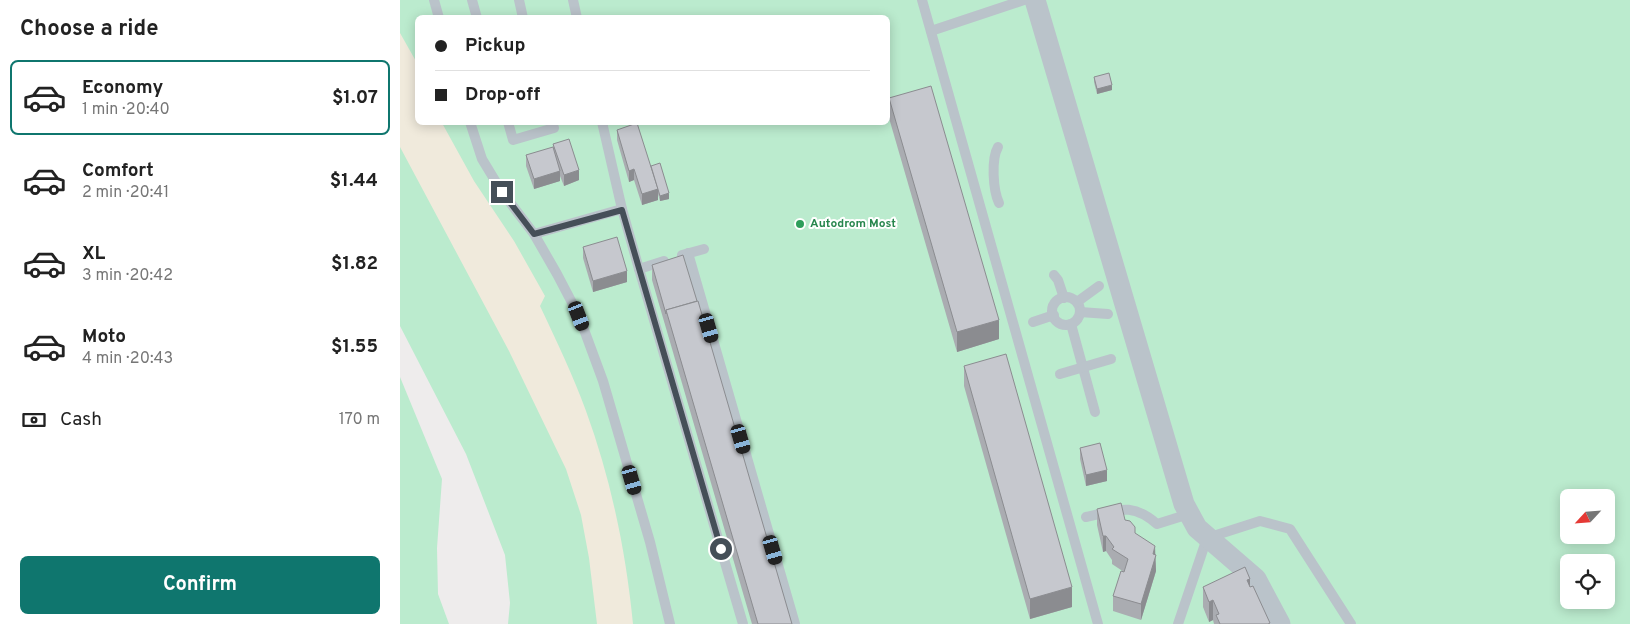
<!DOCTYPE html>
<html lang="en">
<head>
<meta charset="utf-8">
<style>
	body { margin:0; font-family:Overpass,sans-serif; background:#f2f2f2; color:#222; height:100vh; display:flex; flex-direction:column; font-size:19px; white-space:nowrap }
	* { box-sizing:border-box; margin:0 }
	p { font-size:16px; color:#767676 }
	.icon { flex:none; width:28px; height:28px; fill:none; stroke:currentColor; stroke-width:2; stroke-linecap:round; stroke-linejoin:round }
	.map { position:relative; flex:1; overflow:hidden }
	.side { display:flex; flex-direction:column; background:#fff; width:400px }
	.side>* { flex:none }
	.hud { position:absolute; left:15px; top:15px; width:475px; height:110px; border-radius:8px; box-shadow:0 2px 12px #0003; display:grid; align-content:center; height:110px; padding:0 20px; background:#fff }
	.needle { width:32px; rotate:244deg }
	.fabs { position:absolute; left:1160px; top:489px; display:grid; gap:10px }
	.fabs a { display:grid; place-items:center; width:55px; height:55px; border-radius:8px; background:#fff; box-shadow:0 2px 12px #0003; font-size:25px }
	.end { position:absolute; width:22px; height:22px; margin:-11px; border:6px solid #454f58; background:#fff; box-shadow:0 0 0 2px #fff }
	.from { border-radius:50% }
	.car { position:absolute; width:15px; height:30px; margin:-15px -8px; border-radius:6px; box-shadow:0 0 4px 1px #0007; background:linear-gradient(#222 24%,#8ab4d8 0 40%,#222 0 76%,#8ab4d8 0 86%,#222 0) }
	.hud b { display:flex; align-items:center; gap:18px; height:48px; font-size:19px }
	.hud b+b { border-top:1px solid #e0e0e0 }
	.hud i { width:12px; height:12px; background:#222 }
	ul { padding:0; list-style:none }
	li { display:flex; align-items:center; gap:15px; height:75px; margin:0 10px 8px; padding:0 10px; border:2px solid transparent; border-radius:8px }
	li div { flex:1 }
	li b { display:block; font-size:19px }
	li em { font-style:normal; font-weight:700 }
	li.selected { border-color:#0f766e }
	li>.icon { width:45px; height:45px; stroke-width:1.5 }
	h2 { padding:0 20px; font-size:22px; line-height:60px }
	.pay { display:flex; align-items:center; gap:12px; height:55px; padding:0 20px; font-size:19px }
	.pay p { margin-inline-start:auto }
	.button { display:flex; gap:10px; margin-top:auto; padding:10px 20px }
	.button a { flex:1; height:58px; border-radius:8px; background:#0f766e; color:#fff; font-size:20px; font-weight:700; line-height:58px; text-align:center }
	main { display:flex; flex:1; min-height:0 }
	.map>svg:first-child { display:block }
	.green { fill:#bbebce; fill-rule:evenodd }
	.sand { fill:#f0eadc }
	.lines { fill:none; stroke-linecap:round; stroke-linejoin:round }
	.service { stroke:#bac3ca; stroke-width:10 }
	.minor { stroke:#bac3ca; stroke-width:21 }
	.wall { fill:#aaacb1 }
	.shaded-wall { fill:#8b8c90 }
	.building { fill:#c6c8ce; stroke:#8b8c90 }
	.route { stroke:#454f58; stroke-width:6 }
	.leisure-dot { fill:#2e9e5b; stroke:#fff; stroke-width:2 }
	.labels { text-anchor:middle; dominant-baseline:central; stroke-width:4; stroke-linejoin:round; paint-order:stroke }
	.leisure-label { font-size:12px; font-weight:bold; fill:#27864d; stroke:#fff; text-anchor:start }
</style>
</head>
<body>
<main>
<section class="side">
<h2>Choose a ride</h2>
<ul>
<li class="selected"><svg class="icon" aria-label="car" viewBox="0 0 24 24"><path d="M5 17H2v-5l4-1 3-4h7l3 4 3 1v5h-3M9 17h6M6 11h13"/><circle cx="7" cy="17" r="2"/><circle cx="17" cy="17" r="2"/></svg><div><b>Economy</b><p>1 min · 20:40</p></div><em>$1.07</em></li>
<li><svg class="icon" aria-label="car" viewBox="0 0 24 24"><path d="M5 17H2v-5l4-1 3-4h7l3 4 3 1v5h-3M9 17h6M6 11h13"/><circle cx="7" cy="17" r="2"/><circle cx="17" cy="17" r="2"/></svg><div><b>Comfort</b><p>2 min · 20:41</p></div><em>$1.44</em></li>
<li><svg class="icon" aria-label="car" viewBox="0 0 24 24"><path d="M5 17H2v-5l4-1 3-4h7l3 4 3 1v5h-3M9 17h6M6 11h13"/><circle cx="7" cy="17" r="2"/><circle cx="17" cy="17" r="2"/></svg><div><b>XL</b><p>3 min · 20:42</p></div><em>$1.82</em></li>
<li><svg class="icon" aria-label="car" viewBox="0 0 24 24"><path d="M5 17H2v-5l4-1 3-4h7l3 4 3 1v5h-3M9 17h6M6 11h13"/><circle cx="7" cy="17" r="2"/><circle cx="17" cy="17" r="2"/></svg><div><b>Moto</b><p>4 min · 20:43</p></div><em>$1.55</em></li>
</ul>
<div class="pay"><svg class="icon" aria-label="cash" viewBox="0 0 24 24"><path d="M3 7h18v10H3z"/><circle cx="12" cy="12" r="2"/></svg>Cash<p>170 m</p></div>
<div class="button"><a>Confirm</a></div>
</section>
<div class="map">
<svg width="1230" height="624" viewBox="0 0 1230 624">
	<rect width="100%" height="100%" fill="#eeecec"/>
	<!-- green -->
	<g class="green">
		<path d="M0 0H1230V624H108L110 603 105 555 66 454 0 326ZM18 18H488V122H18ZM1169 498H1206V535H1169ZM1169 562H1206V600H1169Z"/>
		<polygon points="0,377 42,479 37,548 38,594 49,624 0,624"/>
	</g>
	<!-- sand -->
	<path class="sand" d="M0 33 17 63 18 122 42 123 74 181 114 241 145 296 140 306C156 340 173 375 186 411 211 479 226 552 233 624H197L189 558 181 515 166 469 109 351 0 147Z"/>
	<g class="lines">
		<!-- service -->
		<g class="service">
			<polyline points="34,0 39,18"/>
			<polyline points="72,0 77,18"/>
			<polyline points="119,0 123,18"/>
			<polyline points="173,0 177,18"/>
			<polyline points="522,0 698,624"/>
			<polyline points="531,31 624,0"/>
			<polyline points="70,122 82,159 102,192 134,234 157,274 179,316 203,381 250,542 270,624"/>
			<polyline points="108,122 113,140 154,128 152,122"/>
			<polyline points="202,122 222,209 239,269 343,624"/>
			<path d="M598 147C591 159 593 190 599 203"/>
			<polyline points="134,234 222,209"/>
			<polyline points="288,253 395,624"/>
			<polyline points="282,255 304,249"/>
			<polyline points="239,269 264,261"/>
			<polyline points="654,275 658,280 664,298"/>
			<circle cx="666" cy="311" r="14"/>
			<polyline points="677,302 699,286"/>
			<polyline points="680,312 708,314"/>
			<polyline points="633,322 654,315"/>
			<polyline points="671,324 695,412"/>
			<polyline points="660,374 711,359"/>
			<path d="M686 517C716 511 731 501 757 524L789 514"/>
			<polyline points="778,624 807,538 860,521 890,529 951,624"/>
		</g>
		<!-- minor -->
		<polyline class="minor" points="635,0 784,504 797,528 856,579 880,624"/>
	</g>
	<!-- wall -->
	<g class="wall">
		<polygon points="694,77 712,90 697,94 694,82"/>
		<polygon points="489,98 599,339 557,352 489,118"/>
		<polygon points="217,130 251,168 269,199 260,201 258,194 258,200 242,205 234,180 229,182 217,140"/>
		<polygon points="153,144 179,180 164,186 160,176 160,181 134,189 126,166 126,155 153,148"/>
		<polygon points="183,247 227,282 193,292 183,258"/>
		<polygon points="252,265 392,624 352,624 252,280"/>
		<polygon points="564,366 672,607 630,619 564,386"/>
		<polygon points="680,448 707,481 686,486 680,459"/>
		<polygon points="697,509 725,520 735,533 755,555 756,571 741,620 713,611 713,596 724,572 712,564 712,560 706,551 703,552 697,525"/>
		<polygon points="803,587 850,587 870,624 814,624 813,620 809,622 803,607"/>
	</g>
	<!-- shaded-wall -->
	<g class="shaded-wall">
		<polygon points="712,85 712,90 697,94 697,89"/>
		<polygon points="234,169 234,180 229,182 229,171"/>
		<polygon points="179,170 179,180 164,186 164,175"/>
		<polygon points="160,171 160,181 134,189 134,179"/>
		<polygon points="258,189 258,200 242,205 242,194"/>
		<polygon points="269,193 269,199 260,201 260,196"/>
		<polygon points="227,271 227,282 193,292 193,281"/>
		<polygon points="599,320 599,339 557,352 557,332"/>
		<polygon points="707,470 707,481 686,486 686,475"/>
		<polygon points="703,536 706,536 706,551 703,552"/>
		<polygon points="755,546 756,571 741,620 741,604"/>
		<polygon points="850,579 850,599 847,580"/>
		<polygon points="672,587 672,607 630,619 630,599"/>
		<polygon points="813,600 813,620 809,622 809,602"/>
	</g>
	<!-- building -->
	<g class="building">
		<polygon points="709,73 712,85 697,89 694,77"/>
		<polygon points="531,86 599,320 557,332 489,98"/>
		<polygon points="237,123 258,189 242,194 234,169 229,171 217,130"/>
		<polygon points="169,139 179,170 164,175 153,144"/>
		<polygon points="153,147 160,171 134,179 126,155"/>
		<polygon points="260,163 269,193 260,196 251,166"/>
		<polygon points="217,237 227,271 193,281 183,247"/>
		<polygon points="283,255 297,301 266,310 266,314 252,265"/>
		<polygon points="298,301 392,624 358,624 266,310"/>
		<polygon points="606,354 672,587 630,599 564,366"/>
		<polygon points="700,443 707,470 686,475 680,448"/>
		<polygon points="721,503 725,520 730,521 735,527 735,533 755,546 753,554 756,555 741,604 713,596 721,571 724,572 728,559 712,549 714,547 706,536 703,536 697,509"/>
		<polygon points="845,567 850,579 847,580 850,587 853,586 870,623 868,624 820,624 816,615 819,614 813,600 809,602 803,587"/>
	</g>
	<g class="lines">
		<!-- route -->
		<polyline class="route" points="102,192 134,234 222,210 321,549"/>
	</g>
	<!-- markers -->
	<circle class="leisure-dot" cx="400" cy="224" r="5"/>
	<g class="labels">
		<!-- leisure labels -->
		<g class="leisure-label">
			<text x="410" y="224">Autodrom Most</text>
		</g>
	</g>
</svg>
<div class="fabs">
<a><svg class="needle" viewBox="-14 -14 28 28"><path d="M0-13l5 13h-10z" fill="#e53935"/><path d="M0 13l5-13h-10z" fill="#767676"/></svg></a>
<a><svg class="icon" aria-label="locate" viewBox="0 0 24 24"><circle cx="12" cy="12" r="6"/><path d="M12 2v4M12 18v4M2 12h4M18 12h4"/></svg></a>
</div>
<i class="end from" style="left:321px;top:549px"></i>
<i class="end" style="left:102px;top:192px"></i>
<i class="car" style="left:179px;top:316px;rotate:159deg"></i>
<i class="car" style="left:309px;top:328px;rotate:164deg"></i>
<i class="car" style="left:341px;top:439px;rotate:164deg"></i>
<i class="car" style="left:232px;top:480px;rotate:164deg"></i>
<i class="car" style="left:373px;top:550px;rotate:164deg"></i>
<div class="hud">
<b><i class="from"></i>Pickup</b>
<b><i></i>Drop-off</b>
</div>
</div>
</main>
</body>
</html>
